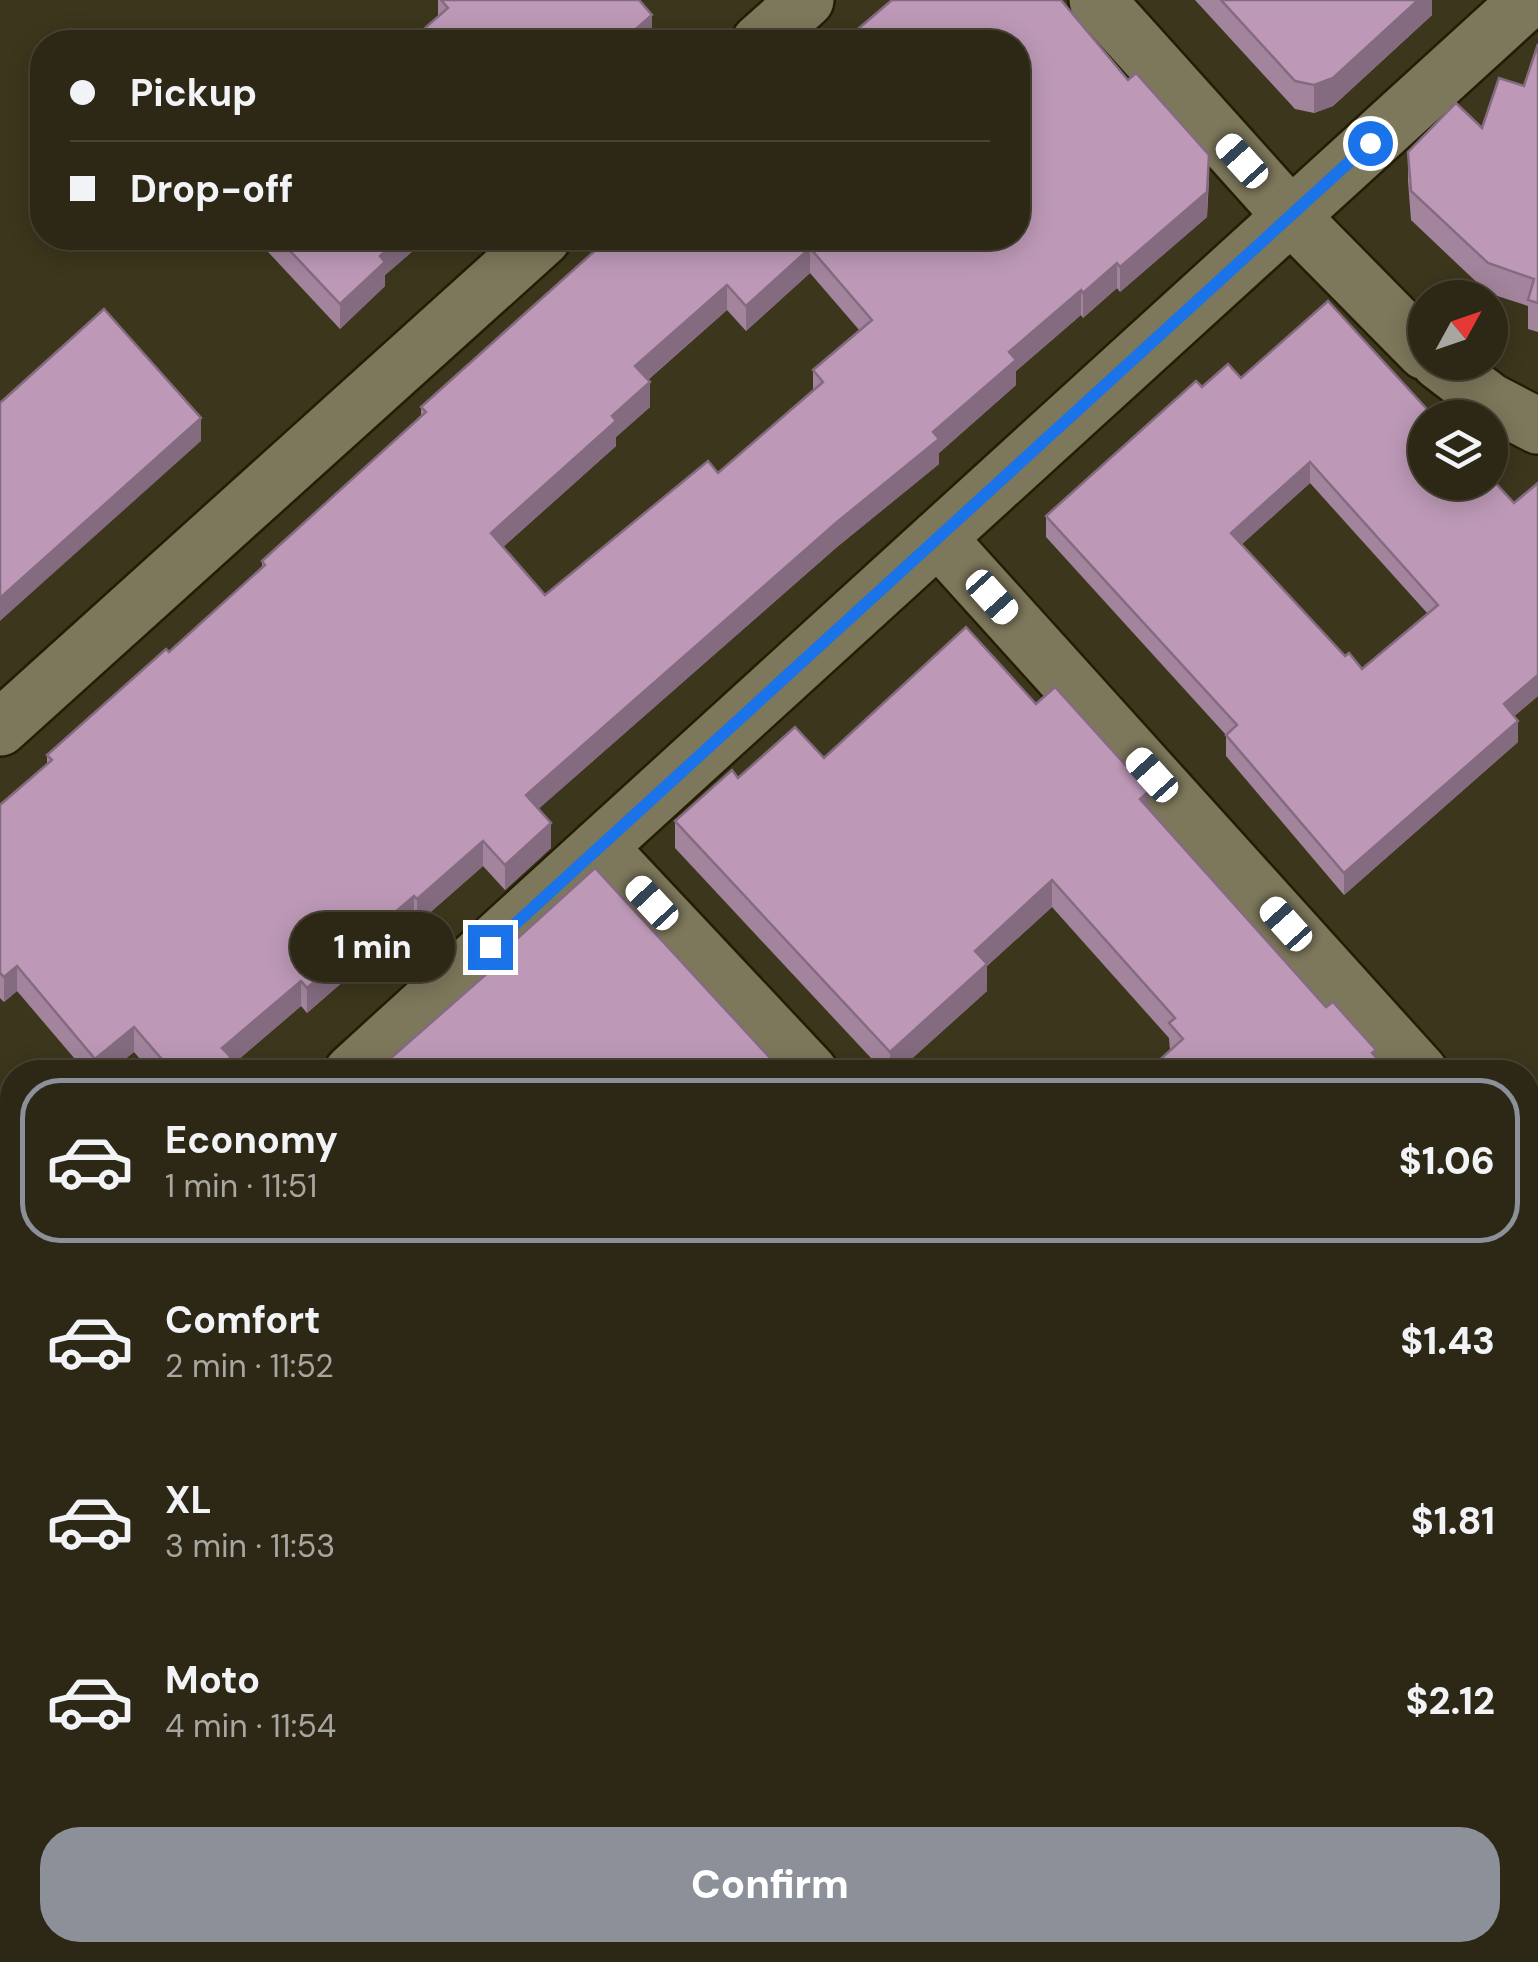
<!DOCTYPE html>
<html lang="en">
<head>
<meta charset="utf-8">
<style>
	body { margin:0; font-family:"DM Sans",sans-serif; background:#393422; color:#f1f3f6; height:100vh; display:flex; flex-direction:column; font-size:38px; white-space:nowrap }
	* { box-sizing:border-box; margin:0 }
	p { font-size:32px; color:#a7a6a0 }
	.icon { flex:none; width:55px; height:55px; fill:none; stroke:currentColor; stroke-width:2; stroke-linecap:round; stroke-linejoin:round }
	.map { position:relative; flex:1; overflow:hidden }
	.details { position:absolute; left:0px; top:1060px; width:1540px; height:902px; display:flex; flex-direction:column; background:#2d2815; border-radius:40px 40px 0 0; box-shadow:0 5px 25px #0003,0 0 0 2px #484434 }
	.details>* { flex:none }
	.top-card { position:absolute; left:30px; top:30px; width:1000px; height:220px; border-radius:40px; box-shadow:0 5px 25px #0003,0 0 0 2px #484434; display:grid; align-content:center; height:220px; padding:0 40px; background:#2d2815 }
	.needle { width:65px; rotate:50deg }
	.controls { position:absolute; left:1408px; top:280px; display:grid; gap:20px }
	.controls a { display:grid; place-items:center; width:100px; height:100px; border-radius:50%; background:#2d2815; box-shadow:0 5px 25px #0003,0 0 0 2px #484434; font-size:50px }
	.end { position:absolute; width:45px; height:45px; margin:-22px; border:12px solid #1a73e8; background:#fff; box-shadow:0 0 0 5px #fff }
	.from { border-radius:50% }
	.bubble { position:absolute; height:70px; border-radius:35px; background:#2d2815; box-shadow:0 5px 25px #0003,0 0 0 2px #484434; font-size:32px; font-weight:800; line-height:70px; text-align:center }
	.car { position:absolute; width:30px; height:60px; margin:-30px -15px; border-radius:12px; box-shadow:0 0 8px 2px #0007; background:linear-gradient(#fff 24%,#345 0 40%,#fff 0 76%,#345 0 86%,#fff 0) }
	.top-card b { display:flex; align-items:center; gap:35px; height:95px; font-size:38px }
	.top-card b+b { border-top:2px solid #484434 }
	.top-card i { width:25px; height:25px; background:#f1f3f6 }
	ul { padding:18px 0 0; list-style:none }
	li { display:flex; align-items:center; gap:30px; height:165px; margin:0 20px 15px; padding:0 20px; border:5px solid transparent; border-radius:40px }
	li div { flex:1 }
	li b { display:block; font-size:38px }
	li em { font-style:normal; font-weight:800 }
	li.on { border-color:#8c9099 }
	li>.icon { width:90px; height:90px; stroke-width:1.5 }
	.button { display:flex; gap:20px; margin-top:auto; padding:20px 40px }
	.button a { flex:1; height:115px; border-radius:40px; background:#8c9099; color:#fff; font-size:40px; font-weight:800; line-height:115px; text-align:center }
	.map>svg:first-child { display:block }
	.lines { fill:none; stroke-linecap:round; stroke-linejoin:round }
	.minor-casing { stroke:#231d04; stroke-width:60 }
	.major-casing { stroke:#231d04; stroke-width:60 }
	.minor { stroke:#7d775b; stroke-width:55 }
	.major { stroke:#9d7949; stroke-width:55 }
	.wall { fill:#a3849d; fill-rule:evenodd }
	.shaded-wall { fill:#846b80 }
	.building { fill:#bd99b7; stroke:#846b80; stroke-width:2.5; fill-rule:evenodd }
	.route { stroke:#1a73e8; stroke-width:12 }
</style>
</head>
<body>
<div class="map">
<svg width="1538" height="1962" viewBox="0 0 1538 1962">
	<rect width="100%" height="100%" fill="#3c361c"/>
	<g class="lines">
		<defs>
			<g id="minor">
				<polyline points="1097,0 1290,215 1425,352"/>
				<polyline points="759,42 806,0"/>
				<polyline points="1439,362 1490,401 1538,426"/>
				<polyline points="938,538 1420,1072"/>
				<polyline points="0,728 543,238"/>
				<polyline points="599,847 810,1072"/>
				<polyline points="352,1072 1528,0"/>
				<polyline points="1528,1192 1538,1204"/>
				<polyline points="1528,1836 1538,1844"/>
				<polyline points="974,1950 985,1962"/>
			</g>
			<g id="major">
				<polyline points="0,1201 12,1209"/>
				<polyline points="806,1950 817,1962"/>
			</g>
		</defs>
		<!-- minor casing -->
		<use href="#minor" class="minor-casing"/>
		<!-- major casing -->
		<use href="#major" class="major-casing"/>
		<!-- minor -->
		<use href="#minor" class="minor"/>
		<!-- major -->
		<use href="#major" class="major"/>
	</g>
	<!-- wall -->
	<g class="wall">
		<polygon points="438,0 639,0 652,40 649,42 409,42 438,17"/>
		<polygon points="1195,0 1432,0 1432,15 1333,106 1314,113 1295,109"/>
		<path d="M845 40 1209 180 1207 217 1120 292 1117 288 1083 318 1081 315 1016 371V385L939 453V464L837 547 538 809 551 848 505 890 483 866 417 924 414 920 307 1013 301 1006 231 1066V1072H151L134 1052 109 1072H86L17 991 4 1002 0 998V805L47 764V755L169 652 262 568V561L421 417V407ZM810 273 860 331 813 370V391L718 473 545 595 503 547 616 446V437L650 407 648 380 727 310 746 331Z"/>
		<polygon points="1538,44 1538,332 1528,329 1528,306 1488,293 1411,220 1408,181 1408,152 1482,128 1524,86"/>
		<polygon points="255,238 428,238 385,275 385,286 340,329"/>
		<path d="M1241 378 1514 503 1538 483V696L1514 716 1518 742 1344 895 1226 756V735L1046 537V516L1202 387ZM1310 483 1428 614 1362 669 1345 656 1242 544Z"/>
		<polygon points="1036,704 1149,809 1326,1007 1376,1050 1170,1051 1169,1038 1052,907 987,966 987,991 897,1072 884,1072 675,848 675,821 738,778 824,758"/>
		<polygon points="495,959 783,1072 375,1072 495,967"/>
		<polygon points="1096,1950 1528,1950 1538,1962 1107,1962"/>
	</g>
	<!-- shaded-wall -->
	<g class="shaded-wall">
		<polygon points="1418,0 1432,0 1432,15 1333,106 1314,113 1314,85"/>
		<polygon points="652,15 652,40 649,42 621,42"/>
		<polygon points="1209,155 1207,217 1120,292 1120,267"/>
		<polygon points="400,238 428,238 385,275 385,286 340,329 340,304 380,256"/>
		<polygon points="810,248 810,273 746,331 746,306"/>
		<polygon points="1117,263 1117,288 1083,318 1083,293"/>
		<polygon points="727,285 727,310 635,391 635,366"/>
		<polygon points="1081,290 1081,315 1016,371 1016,385 939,453 939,464 837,547 526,820 526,795 933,432 1009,352"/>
		<polygon points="650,382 650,407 616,437 616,446 491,558 491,533 612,416"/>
		<polygon points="201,418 201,441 0,621 0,598"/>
		<polygon points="1310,462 1310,483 1231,554 1231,533"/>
		<polygon points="1538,675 1538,696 1504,725 1504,704"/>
		<polygon points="1518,721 1518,742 1344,895 1344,873"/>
		<polygon points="1149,791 1149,818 1140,799"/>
		<polygon points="551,823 551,848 505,890 505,865"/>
		<polygon points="483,841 483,866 417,924 417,899"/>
		<polygon points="1052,880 1052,907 987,966 987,991 897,1072 890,1072 890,1052 975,951"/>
		<polygon points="414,896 414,920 307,1013 307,988"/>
		<polygon points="17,966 17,991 4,1002 4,977"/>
		<polygon points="301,981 301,1006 231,1066 231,1072 213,1072 222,1048"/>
		<polygon points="134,1027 134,1052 109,1072 95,1072 95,1059"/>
		<polygon points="620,1063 620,1072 609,1072"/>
		<polygon points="1538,1525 1538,1552 1528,1561 1528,1535"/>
		<polygon points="1538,1620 1538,1647 1528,1656 1528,1630"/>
		<rect x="1115" y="1950" width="8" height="12"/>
	</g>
	<!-- building -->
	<g class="building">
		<polygon points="441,0 639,0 652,15 621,42 409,42 448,8"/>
		<path d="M892 0H1061L1128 80 1136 73 1209 155 1207 192 1120 267 1117 263 1083 293 1081 290 1009 352 1016 360 933 432 939 439 837 522 526 795 551 823 505 865 483 841 417 899 414 896 307 988 301 981 222 1048 231 1057 213 1072H173L134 1027 95 1059 17 966 4 977 0 973V805L52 760 47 755 166 649 169 652 265 565 262 561 426 412 421 407 609 238H1018V42H834L841 36 845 40ZM810 248 872 320 813 370 823 382 718 473 708 461 545 595 491 533 616 421 612 416 650 382 635 366 727 285 746 306Z"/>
		<polygon points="1221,0 1418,0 1333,78 1314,85 1295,81"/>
		<polygon points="1538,44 1538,303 1528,300 1534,279 1488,263 1411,191 1408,152 1456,103 1482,128 1499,78 1524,86"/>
		<polygon points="278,238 400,238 380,256 385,262 340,304"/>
		<path d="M1328 301 1435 418H1425V482H1490V477L1514 503 1538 483V675L1504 704 1518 721 1344 873 1226 735 1237 725 1046 516 1196 381 1202 387 1228 364 1241 378ZM1310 462 1438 605 1362 669 1349 653 1345 656 1231 533Z"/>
		<polygon points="104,309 201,418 0,598 0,403"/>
		<polygon points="966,627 1036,704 1055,687 1149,791 1140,799 1326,1007 1333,1002 1376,1050 1372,1053 1390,1072 1146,1072 1183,1039 1169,1023 1175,1018 1052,880 975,951 987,964 890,1052 675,821 732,770 738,778 795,727 824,758"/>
		<polygon points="595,868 783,1072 628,1072 620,1063 609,1072 375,1072 499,963 495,959"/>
		<polygon points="1528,1228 1538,1239 1538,1525 1528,1535"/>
		<polygon points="1528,1547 1538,1558 1538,1620 1528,1630"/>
		<polygon points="1528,1875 1538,1880 1538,1962 1329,1962 1304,1950 1528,1950"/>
		<polygon points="1133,1950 1298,1950 1310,1962 1143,1962"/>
	</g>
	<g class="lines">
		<!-- route -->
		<polyline class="route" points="490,947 1370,143"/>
	</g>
</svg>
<div class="controls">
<a><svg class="needle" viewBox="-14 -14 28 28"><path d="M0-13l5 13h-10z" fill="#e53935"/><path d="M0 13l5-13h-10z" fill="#a7a6a0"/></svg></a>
<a><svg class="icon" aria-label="layers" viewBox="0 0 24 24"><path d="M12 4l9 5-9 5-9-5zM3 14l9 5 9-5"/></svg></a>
</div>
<i class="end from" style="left:1370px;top:143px"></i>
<i class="end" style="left:490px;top:947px"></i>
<div class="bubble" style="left:290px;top:912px;width:165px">1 min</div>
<i class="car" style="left:1242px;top:161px;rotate:318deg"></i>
<i class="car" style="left:992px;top:597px;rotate:138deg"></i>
<i class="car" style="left:1152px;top:775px;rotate:318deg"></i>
<i class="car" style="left:652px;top:903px;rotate:317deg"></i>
<i class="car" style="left:1286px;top:924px;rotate:318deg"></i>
<div class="top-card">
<b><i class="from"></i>Pickup</b>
<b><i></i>Drop-off</b>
</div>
<section class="details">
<ul>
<li class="on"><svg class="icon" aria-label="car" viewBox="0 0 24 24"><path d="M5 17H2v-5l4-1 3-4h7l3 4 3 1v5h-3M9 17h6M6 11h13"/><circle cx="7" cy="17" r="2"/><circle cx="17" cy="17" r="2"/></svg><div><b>Economy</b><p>1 min · 11:51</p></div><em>$1.06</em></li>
<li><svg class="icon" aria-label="car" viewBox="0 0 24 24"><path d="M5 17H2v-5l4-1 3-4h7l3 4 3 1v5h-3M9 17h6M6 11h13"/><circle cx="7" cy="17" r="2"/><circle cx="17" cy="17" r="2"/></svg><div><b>Comfort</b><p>2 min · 11:52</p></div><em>$1.43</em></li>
<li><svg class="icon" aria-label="car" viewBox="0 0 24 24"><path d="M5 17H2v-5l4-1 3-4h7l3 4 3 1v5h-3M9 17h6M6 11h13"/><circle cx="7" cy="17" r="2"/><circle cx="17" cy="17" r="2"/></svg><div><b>XL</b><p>3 min · 11:53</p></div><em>$1.81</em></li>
<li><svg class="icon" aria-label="car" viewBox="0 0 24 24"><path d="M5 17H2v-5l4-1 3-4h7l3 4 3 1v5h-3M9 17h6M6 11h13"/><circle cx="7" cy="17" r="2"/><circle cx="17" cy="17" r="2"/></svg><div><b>Moto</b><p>4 min · 11:54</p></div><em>$2.12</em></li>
</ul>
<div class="button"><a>Confirm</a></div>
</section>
</div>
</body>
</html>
